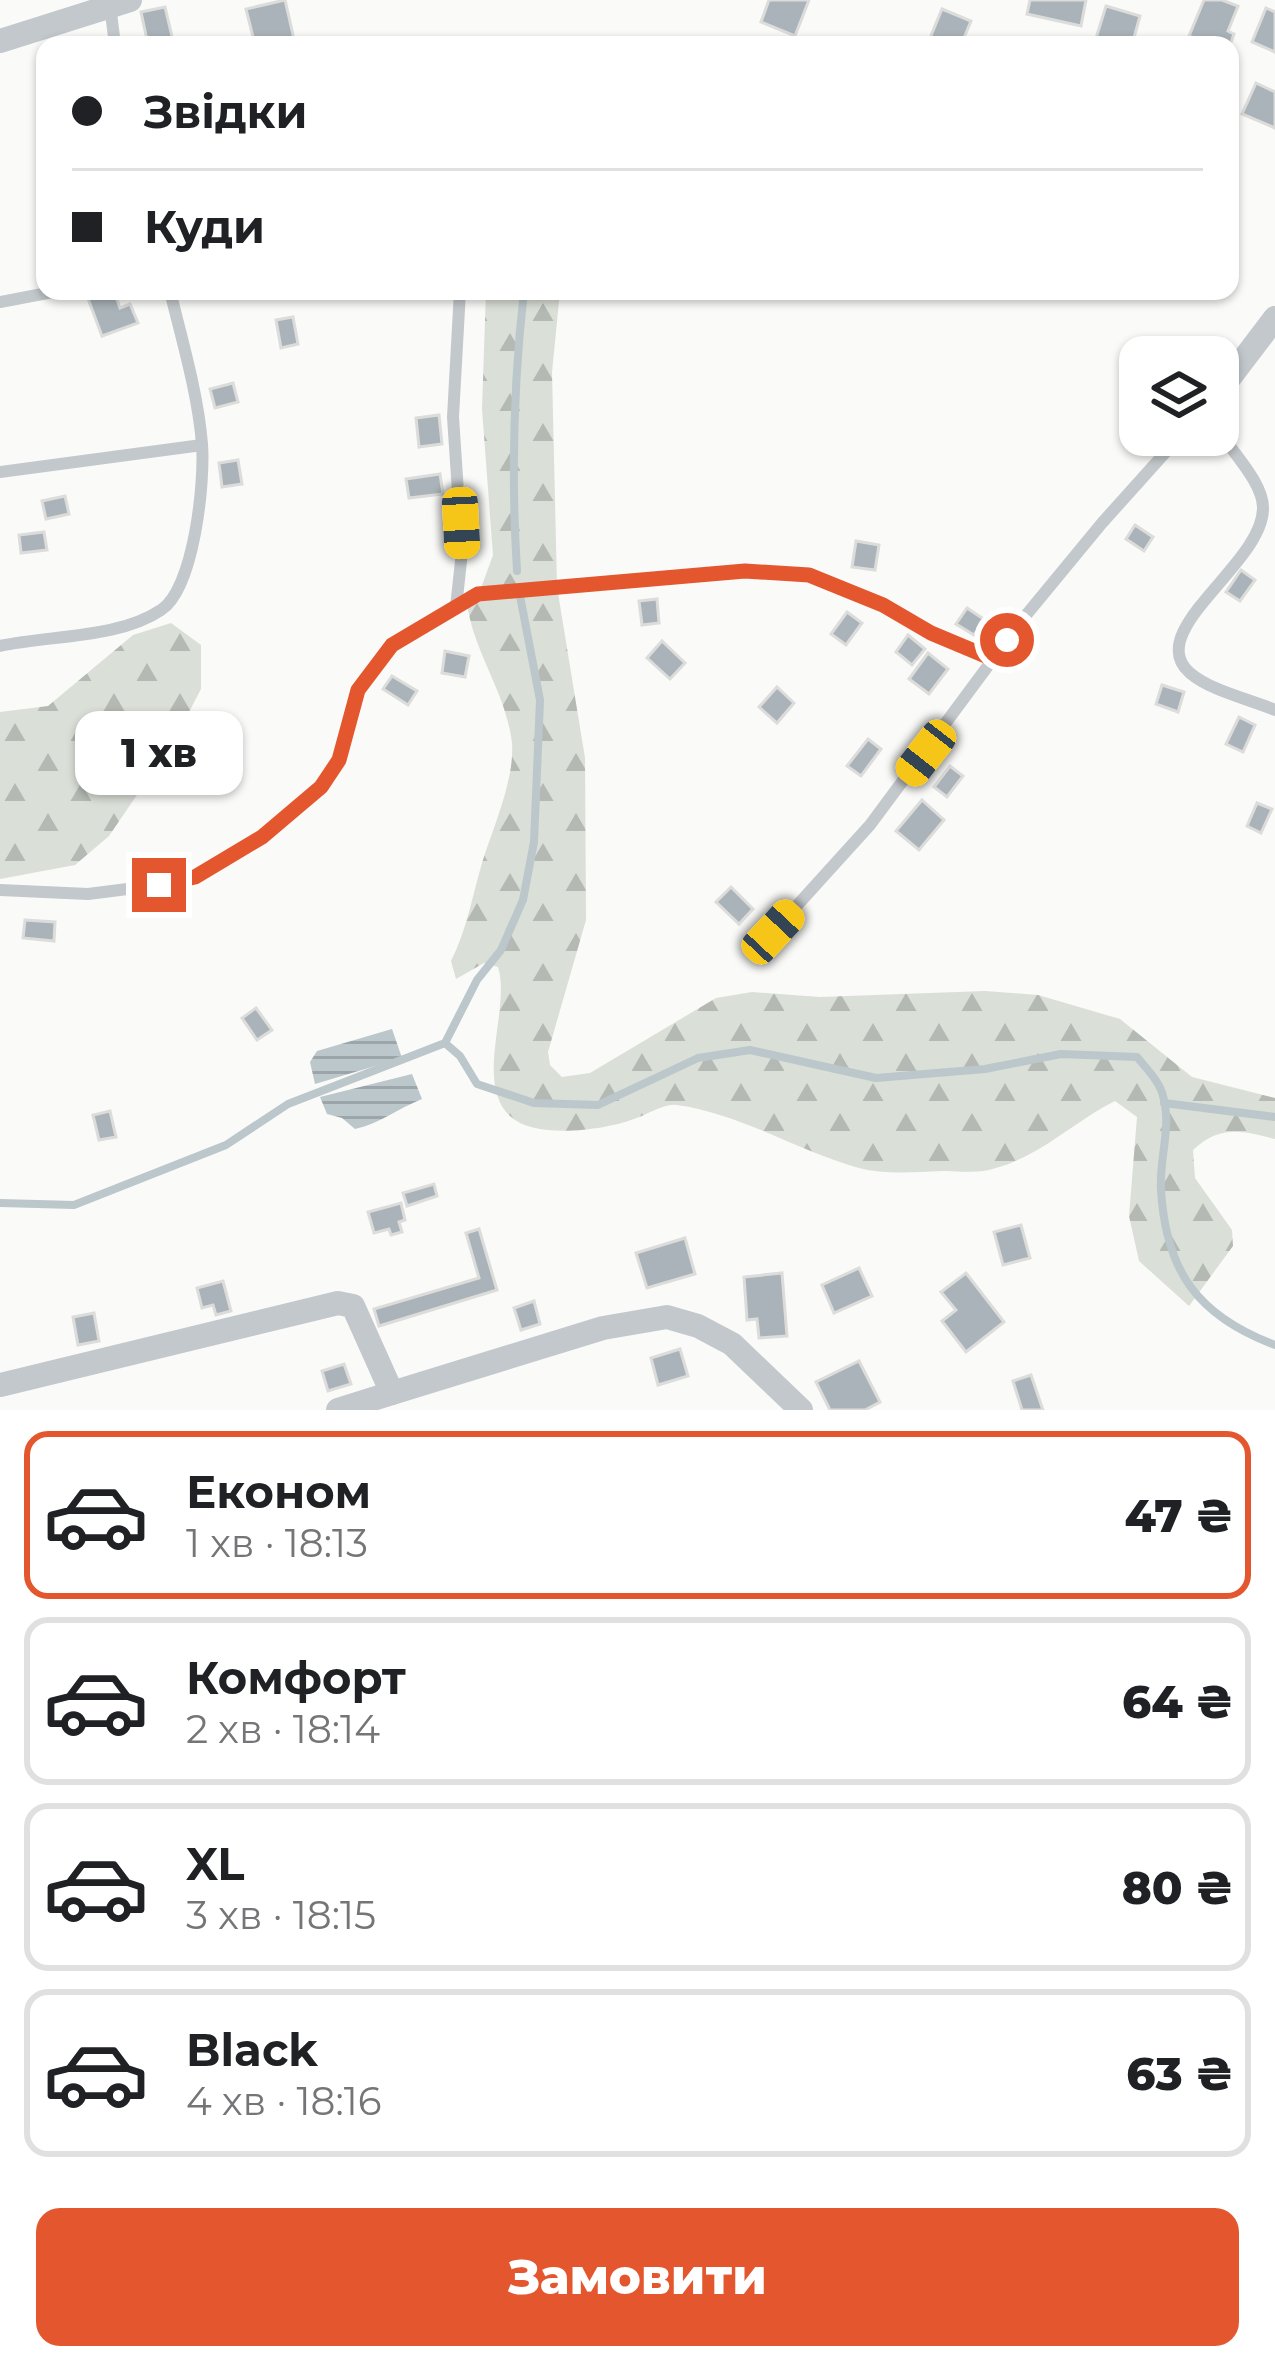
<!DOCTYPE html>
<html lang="uk">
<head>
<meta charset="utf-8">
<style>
	body { margin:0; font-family:Montserrat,sans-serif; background:#f6f6f6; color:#202124; height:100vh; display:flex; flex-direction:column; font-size:45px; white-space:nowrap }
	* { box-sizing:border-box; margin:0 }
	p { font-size:39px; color:#757577 }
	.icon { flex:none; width:66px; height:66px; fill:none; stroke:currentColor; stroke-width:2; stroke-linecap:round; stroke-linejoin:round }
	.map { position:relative; height:1410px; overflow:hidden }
	.sheet { display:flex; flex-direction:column; background:#fff; flex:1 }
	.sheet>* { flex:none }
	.banner { position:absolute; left:36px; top:36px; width:1203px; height:264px; border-radius:24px; box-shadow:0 3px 9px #0004; display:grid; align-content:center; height:264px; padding:0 36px; background:#fff }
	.controls { position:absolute; left:1119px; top:336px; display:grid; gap:24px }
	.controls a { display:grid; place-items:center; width:120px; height:120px; border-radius:24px; background:#fff; box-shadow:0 3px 9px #0004; font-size:60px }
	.end { position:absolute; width:54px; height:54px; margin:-27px; border:15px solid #e4572e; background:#fff; box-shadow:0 0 0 6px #fff }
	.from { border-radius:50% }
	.bubble { position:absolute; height:84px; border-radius:24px; background:#fff; box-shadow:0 3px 9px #0004; font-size:39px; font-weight:800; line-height:84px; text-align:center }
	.car { position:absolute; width:36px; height:72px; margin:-36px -18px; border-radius:15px; box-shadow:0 0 9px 3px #0007; background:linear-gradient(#f5c518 24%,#345 0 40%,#f5c518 0 76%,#345 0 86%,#f5c518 0) }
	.banner b { display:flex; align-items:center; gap:42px; height:114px; font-size:45px }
	.banner b+b { border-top:3px solid #e0e0e0 }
	.banner i { width:30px; height:30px; background:#202124 }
	ul { padding:21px 0 0; list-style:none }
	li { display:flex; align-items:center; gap:36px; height:168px; margin:0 24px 18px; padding:0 12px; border:6px solid #e0e0e0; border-radius:24px }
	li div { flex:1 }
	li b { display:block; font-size:45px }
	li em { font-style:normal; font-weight:800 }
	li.active { border-color:#e4572e }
	li>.icon { width:108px; height:108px; stroke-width:1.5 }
	.primary-button { display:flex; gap:24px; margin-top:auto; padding:24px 36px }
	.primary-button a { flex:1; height:138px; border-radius:24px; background:#e4572e; color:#fff; font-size:48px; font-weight:800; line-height:138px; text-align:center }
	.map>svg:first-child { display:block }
	.forest { fill:url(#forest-firs) }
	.water { fill:url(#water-rules) }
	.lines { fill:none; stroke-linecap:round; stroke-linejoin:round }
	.stream { stroke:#bbc7cb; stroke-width:8 }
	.building { fill:#aab3b9; stroke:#dcdcda; stroke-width:3 }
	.service { stroke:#c3c8cc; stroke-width:12 }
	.minor { stroke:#c3c8cc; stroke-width:24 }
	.route { stroke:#e4572e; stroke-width:15 }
</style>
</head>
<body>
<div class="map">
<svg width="1275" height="1410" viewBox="0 0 1275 1410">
	<defs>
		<pattern id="forest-firs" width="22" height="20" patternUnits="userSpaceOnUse" patternTransform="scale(3)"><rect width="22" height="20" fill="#dadfd7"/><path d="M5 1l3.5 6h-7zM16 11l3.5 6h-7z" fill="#b4b9b4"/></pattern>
		<pattern id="water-rules" width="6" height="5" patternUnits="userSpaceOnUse" patternTransform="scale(3)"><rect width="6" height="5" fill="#bbc7cb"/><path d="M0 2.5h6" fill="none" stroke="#9ca6aa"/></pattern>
	</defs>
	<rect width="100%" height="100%" fill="#fafaf8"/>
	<!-- forest -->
	<g class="forest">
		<path d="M486 291H560L552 372 557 587 585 758 586 920 548 1052 550 1065 562 1077 590 1073 716 998 752 992 820 997 985 991 1038 995 1120 1019 1192 1077 1275 1098V1139C1242 1130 1219 1125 1193 1150L1195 1178 1232 1230 1233 1246 1189 1306 1139 1261 1129 1216 1137 1117 1115 1101C1073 1122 1042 1155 996 1168 980 1174 959 1171 942 1171 915 1172 885 1175 859 1168 797 1151 742 1114 677 1105 664 1103 647 1115 634 1119 605 1130 535 1140 510 1116 474 1083 511 1007 498 967L484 963 456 979 451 961C467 929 472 897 482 863 493 827 518 773 511 736 503 688 473 650 467 603L481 588 493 555 482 409Z"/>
		<polygon points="171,623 201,645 201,689 175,739 109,836 75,865 0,879 0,712 48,706 133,635"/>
	</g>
	<!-- water -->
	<g class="water">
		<polygon points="392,1029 402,1058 315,1084 310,1062 317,1051"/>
		<path d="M412 1074 422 1099C397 1109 381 1123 355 1129L342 1118 327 1114 320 1097Z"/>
	</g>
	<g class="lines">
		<!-- stream -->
		<g class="stream">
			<path d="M517 571C511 474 513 387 524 291"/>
			<polyline points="445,1043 477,980 501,950 523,900 534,842 540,700 520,596"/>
			<polyline points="1164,1103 1275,1117"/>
			<path d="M0 1203 74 1205 226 1145 288 1104 445 1043 460 1056 477 1084 534 1103 598 1105 698 1058 750 1050 876 1078 985 1069 1061 1054 1137 1057C1146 1068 1160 1082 1163 1096 1172 1127 1159 1158 1161 1190 1166 1272 1198 1316 1275 1345"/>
		</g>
	</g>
	<!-- building -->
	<g class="building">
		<polygon points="285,0 294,39 255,45 246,9"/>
		<polygon points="769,0 809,0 795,36 761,22"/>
		<polygon points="1030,0 1086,0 1081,26 1027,14"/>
		<polygon points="1204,0 1222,0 1238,6 1228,31 1234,34 1230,45 1211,45 1189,36"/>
		<polygon points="1106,6 1140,16 1132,45 1096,38"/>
		<polygon points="165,7 174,45 148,45 141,12"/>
		<polygon points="1266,8 1275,12 1275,52 1252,42"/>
		<polygon points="942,9 971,21 961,45 928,43"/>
		<polygon points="1256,83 1275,92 1275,128 1242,114"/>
		<polygon points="102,291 114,291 120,308 130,304 138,323 102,336 87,296"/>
		<polygon points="293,317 298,344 281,348 276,320"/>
		<polygon points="233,383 238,402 215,408 210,389"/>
		<polygon points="439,415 442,444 419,447 416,418"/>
		<polygon points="238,460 242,484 222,487 219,463"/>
		<polygon points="440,474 443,494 409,498 406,479"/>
		<polygon points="65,496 69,514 46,519 42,501"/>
		<polygon points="1135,525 1153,537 1144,551 1126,539"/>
		<polygon points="44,532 47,550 21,553 19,535"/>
		<polygon points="856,541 879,545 875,570 852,567"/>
		<polygon points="1241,570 1255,580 1240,601 1226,592"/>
		<polygon points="657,599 659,623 642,625 639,601"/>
		<polygon points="967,608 985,620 974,635 956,624"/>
		<polygon points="847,612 862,623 846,645 831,634"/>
		<polygon points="908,635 925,649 912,665 896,652"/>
		<polygon points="662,641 685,663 670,679 647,658"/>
		<polygon points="445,651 469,656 465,677 442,673"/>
		<polygon points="928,653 948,669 929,694 909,679"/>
		<polygon points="392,676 417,691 408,705 383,689"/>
		<polygon points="1162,685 1184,692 1178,712 1156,704"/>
		<polygon points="777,687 794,703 777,723 759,707"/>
		<polygon points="1239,717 1255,725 1243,752 1226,744"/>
		<polygon points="868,739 881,749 861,776 847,766"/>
		<polygon points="950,766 963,776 947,797 934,787"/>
		<polygon points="922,800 944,820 919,850 896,831"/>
		<polygon points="1257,803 1272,809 1261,833 1247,826"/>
		<polygon points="731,887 753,909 739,924 716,902"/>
		<polygon points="25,920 55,922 54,941 23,938"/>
		<polygon points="256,1008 272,1030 257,1040 242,1018"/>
		<polygon points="110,1111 116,1137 99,1140 93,1115"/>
		<polygon points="434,1184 437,1196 407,1206 403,1193"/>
		<polygon points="401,1203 405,1220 399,1222 402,1232 391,1235 389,1229 374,1233 368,1212"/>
		<polygon points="1021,1225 1030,1258 1003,1265 994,1232"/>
		<polygon points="479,1229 497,1290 379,1326 374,1309 479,1278 466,1233"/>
		<polygon points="685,1238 695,1274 647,1288 636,1253"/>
		<polygon points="859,1268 872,1296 834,1313 822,1285"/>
		<polygon points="782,1273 787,1336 759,1338 757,1319 747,1320 744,1277"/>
		<polygon points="966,1273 1004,1322 966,1352 942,1321 956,1310 941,1292"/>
		<polygon points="223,1281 231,1311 216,1315 213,1305 202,1308 197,1288"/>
		<polygon points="534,1301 540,1324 521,1330 514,1308"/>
		<polygon points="94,1313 99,1341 78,1345 73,1317"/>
		<polygon points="680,1349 688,1376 658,1385 651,1358"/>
		<polygon points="859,1361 880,1402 865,1410 830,1410 816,1382"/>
		<polygon points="344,1364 351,1384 328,1391 322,1371"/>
		<polygon points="1031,1375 1043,1410 1022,1410 1013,1381"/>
	</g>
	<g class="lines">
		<!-- service -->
		<g class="service">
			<polyline points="110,5 115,45"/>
			<polyline points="0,302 58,291"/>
			<path d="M1218 429C1231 451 1264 483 1263 509 1262 565 1142 631 1190 673 1211 691 1249 699 1275 710"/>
			<polyline points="0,472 202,445"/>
			<polyline points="456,607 462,552 453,417 460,291"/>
			<path d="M0 646C49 635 118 639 161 610 194 589 205 482 202 444 198 394 182 340 170 291"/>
			<polyline points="0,890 88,894 159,885 195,877 262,837 321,787 339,760 358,690 391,645 478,594 745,571 809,575 883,605 931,633 993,659"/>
			<polyline points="773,932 870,825 1022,620 1102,523 1181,435"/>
		</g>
		<!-- minor -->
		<g class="minor">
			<polyline points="0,41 130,0"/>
			<polyline points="1218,393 1275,318"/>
			<polyline points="0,1385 338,1303 353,1306 392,1393 603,1328 667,1317 698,1326 732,1344 801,1410"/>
			<polyline points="338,1410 392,1393"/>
		</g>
	</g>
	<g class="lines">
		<!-- route -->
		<polyline class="route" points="159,885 195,877 262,837 321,787 339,760 358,690 392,645 478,594 745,571 809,575 883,605 931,633 993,659 1007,640"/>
	</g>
</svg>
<div class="controls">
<a><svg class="icon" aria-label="layers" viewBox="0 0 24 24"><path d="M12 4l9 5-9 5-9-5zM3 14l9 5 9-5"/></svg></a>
</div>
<i class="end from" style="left:1007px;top:640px"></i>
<i class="end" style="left:159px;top:885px"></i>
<div class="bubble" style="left:75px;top:711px;width:168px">1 хв</div>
<i class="car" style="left:461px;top:523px;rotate:177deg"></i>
<i class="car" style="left:926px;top:753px;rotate:218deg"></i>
<i class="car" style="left:773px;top:932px;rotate:43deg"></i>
<div class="banner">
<b><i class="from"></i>Звідки</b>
<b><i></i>Куди</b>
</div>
</div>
<section class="sheet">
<ul>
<li class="active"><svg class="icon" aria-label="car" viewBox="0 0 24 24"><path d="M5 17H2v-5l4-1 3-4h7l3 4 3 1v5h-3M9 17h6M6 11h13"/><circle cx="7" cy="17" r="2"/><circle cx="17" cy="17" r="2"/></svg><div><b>Економ</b><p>1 хв · 18:13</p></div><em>47 ₴</em></li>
<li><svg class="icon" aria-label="car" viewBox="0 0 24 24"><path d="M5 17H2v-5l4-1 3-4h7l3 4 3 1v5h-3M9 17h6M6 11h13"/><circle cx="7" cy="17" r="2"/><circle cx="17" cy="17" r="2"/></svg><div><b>Комфорт</b><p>2 хв · 18:14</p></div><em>64 ₴</em></li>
<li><svg class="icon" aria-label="car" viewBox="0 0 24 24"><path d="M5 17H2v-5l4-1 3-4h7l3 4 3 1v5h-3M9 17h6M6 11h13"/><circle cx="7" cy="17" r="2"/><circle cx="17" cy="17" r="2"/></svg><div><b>XL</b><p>3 хв · 18:15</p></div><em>80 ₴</em></li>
<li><svg class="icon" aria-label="car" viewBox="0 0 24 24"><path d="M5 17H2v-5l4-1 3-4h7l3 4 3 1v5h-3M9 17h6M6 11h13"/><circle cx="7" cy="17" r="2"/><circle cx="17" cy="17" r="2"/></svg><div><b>Black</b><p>4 хв · 18:16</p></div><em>63 ₴</em></li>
</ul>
<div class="primary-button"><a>Замовити</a></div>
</section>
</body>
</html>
